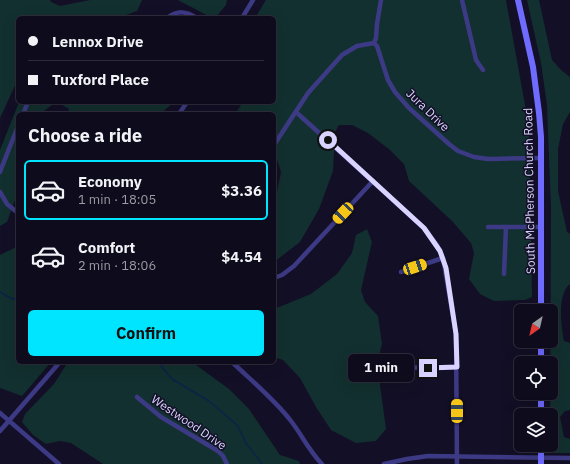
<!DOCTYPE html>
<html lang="en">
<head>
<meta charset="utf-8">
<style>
	body { margin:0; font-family:"IBM Plex Sans",sans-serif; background:#171425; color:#f1f3f6; height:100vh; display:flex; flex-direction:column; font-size:15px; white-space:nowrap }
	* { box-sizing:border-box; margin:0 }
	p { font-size:13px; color:#9b9ba3 }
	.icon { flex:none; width:22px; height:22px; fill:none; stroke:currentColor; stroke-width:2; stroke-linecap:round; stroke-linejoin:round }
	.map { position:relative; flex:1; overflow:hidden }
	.details { position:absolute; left:16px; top:112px; width:260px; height:252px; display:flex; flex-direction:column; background:#0e0b1c; border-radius:6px; box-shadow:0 4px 16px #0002,0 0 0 1px #2e2b3b }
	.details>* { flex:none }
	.banner { position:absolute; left:16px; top:16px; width:260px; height:88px; border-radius:6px; box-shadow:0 4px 16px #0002,0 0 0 1px #2e2b3b; display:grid; align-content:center; height:88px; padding:0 12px; background:#0e0b1c }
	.needle { width:26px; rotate:214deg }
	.tools { position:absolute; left:514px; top:304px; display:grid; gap:8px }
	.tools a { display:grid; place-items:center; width:44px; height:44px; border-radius:6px; background:#0e0b1c; box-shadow:0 4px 16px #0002,0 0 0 1px #2e2b3b; font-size:20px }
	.end { position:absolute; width:18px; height:18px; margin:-9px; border:5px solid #d9d4ff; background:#111; box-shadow:0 0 0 2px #111 }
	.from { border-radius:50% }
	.bubble { position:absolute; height:28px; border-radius:6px; background:#0e0b1c; box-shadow:0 4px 16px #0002,0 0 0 1px #2e2b3b; font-size:13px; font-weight:800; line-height:28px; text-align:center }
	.car { position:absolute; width:12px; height:24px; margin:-12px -6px; border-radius:5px; box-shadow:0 0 3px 1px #0007; background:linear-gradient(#f5c518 24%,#345 0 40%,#f5c518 0 76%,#345 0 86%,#f5c518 0) }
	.banner b { display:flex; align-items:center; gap:14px; height:38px; font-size:15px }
	.banner b+b { border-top:1px solid #2e2b3b }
	.banner i { width:10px; height:10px; background:#f1f3f6 }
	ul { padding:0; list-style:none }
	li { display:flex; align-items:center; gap:12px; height:60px; margin:0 8px 6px; padding:0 4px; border:2px solid transparent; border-radius:6px }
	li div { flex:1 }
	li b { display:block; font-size:15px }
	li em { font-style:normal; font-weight:800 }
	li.active { border-color:#00e5ff }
	li>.icon { width:36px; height:36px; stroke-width:1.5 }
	h2 { padding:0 12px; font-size:18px; line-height:48px }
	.button { display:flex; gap:8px; margin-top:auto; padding:8px 12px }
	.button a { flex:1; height:46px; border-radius:6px; background:#00e5ff; color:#111; font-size:16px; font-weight:800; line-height:46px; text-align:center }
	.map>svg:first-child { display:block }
	.green { fill:#12302f }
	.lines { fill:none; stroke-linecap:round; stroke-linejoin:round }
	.stream { stroke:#0c2248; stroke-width:1.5 }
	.street { stroke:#3d3a85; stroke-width:4.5 }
	.secondary { stroke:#6f6bff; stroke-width:6 }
	.route { stroke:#d9d4ff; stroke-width:5 }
	.labels { text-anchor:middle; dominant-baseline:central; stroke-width:3; stroke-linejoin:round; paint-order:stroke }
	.street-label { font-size:12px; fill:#d9d4ff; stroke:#130f26 }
</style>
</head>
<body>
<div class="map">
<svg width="570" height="464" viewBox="0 0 570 464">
	<rect width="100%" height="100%" fill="#130f26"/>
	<!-- green -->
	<g class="green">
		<polygon points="0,0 50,0 51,2 60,6 90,0 142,0 137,11 118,18 18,18 18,79 0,118"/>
		<polygon points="178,0 227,0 226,5 215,18 212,18"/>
		<polygon points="266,0 506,0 529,127 532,297 525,300 494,301 480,294 469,279 474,253 471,243 452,221 409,181 404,164 390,150 368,133 352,125 339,125 335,132 333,171 319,209 300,242 278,259 274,260 274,196 277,192 281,172 274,150 274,114 235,114 241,105 242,102 274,102 274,18 255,18"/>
		<path d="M527 0H539L552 60 561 70 570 77V112L563 124 558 149V191L567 232 570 234V284C557 294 561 326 564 341L570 343V410L565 411 560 417 564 437 570 439V453H554L550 448 551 208 547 105 541 63Z"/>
		<polygon points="19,102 56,102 40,114 18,114 18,192 7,222 0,226 0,150"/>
		<polygon points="57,102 174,102 160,114 67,114 69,109"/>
		<polygon points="367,229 372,242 361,290 365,302 378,316 382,344 377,363 386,429 376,441 356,443 331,430 316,407 300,378 283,360 274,357 274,309 311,294 337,274 352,253 356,235"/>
		<polygon points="18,246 18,362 51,362 22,396 0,388 0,255"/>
		<polygon points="68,362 192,362 229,389 249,409 280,455 299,461 300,464 103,464 71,443 60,441 46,444 33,435 22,422 25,414 54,384"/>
	</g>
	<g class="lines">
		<!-- stream -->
		<g class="stream">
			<polyline points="0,292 10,298 18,300"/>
			<polyline points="158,362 172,379 209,401 237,425 246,443 262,464"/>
		</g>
		<!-- street -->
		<g class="street">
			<polyline points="462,0 476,60 483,70"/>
			<path d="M167 18C178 10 186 11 197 18"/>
			<polyline points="242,18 253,0"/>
			<polyline points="374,43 377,46 388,80 395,92 409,108 449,144 458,151 474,157 488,159 541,158"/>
			<polyline points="374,43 376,38 377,24 381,0"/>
			<polyline points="296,112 424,228 437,245 443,258 456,334 457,464"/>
			<polyline points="23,114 28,102"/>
			<polyline points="179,114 187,102"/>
			<polyline points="274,145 308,93 342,55 357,46 374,43"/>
			<polyline points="0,172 18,126"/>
			<polyline points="0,192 7,204 18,213"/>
			<polyline points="488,227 541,227"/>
			<polyline points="401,272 443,258"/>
			<polyline points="504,274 506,227"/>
			<polyline points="274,278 282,275 294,266 373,181"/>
			<path d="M232 362C252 381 275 400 291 421 302 435 309 451 322 464"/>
			<polyline points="385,368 457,367"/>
			<polyline points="137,397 161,417 218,451 223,456 227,464"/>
			<polyline points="0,413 59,464"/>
			<polyline points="0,431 60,362"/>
			<polyline points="384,464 407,459 428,456 570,458"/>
		</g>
		<!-- secondary -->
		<g class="secondary">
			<polyline points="518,0 533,67 539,113 541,137 541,311"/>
			<polyline points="541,341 541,363"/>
			<polyline points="541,415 541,393"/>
			<polyline points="541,464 541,445"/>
		</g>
	</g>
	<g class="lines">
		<!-- route -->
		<polyline class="route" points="328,140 424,228 440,251 446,268 456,334 457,367 428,368"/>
	</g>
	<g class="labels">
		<!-- street labels -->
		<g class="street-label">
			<text transform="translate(428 110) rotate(44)">Jura Drive</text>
			<text transform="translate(529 191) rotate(-91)">South McPherson Church Road</text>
			<text transform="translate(189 422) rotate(34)">Westwood Drive</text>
		</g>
	</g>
</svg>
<div class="tools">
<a><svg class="needle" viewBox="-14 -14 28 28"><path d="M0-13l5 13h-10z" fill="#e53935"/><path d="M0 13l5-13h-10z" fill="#9b9ba3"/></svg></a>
<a><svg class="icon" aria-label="locate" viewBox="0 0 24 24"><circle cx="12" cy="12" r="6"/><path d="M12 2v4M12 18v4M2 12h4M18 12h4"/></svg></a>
<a><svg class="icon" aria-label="layers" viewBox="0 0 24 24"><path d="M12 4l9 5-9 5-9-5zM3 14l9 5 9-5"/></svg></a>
</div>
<i class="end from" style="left:328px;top:140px"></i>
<i class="end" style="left:428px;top:368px"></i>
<div class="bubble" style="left:348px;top:354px;width:66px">1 min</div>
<i class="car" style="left:343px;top:213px;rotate:223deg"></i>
<i class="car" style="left:415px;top:267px;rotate:72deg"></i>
<i class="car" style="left:457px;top:411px;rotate:0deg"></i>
<div class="banner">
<b><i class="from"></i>Lennox Drive</b>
<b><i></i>Tuxford Place</b>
</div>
<section class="details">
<h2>Choose a ride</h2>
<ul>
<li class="active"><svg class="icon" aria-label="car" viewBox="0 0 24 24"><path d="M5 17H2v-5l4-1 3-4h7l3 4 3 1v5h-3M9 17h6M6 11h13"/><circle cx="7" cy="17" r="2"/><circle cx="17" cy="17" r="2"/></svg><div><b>Economy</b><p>1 min · 18:05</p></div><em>$3.36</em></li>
<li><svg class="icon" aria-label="car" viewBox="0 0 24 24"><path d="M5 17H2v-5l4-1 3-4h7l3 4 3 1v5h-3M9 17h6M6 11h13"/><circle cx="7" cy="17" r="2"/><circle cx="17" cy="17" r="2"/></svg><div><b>Comfort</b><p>2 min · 18:06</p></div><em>$4.54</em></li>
</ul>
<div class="button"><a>Confirm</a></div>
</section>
</div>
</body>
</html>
